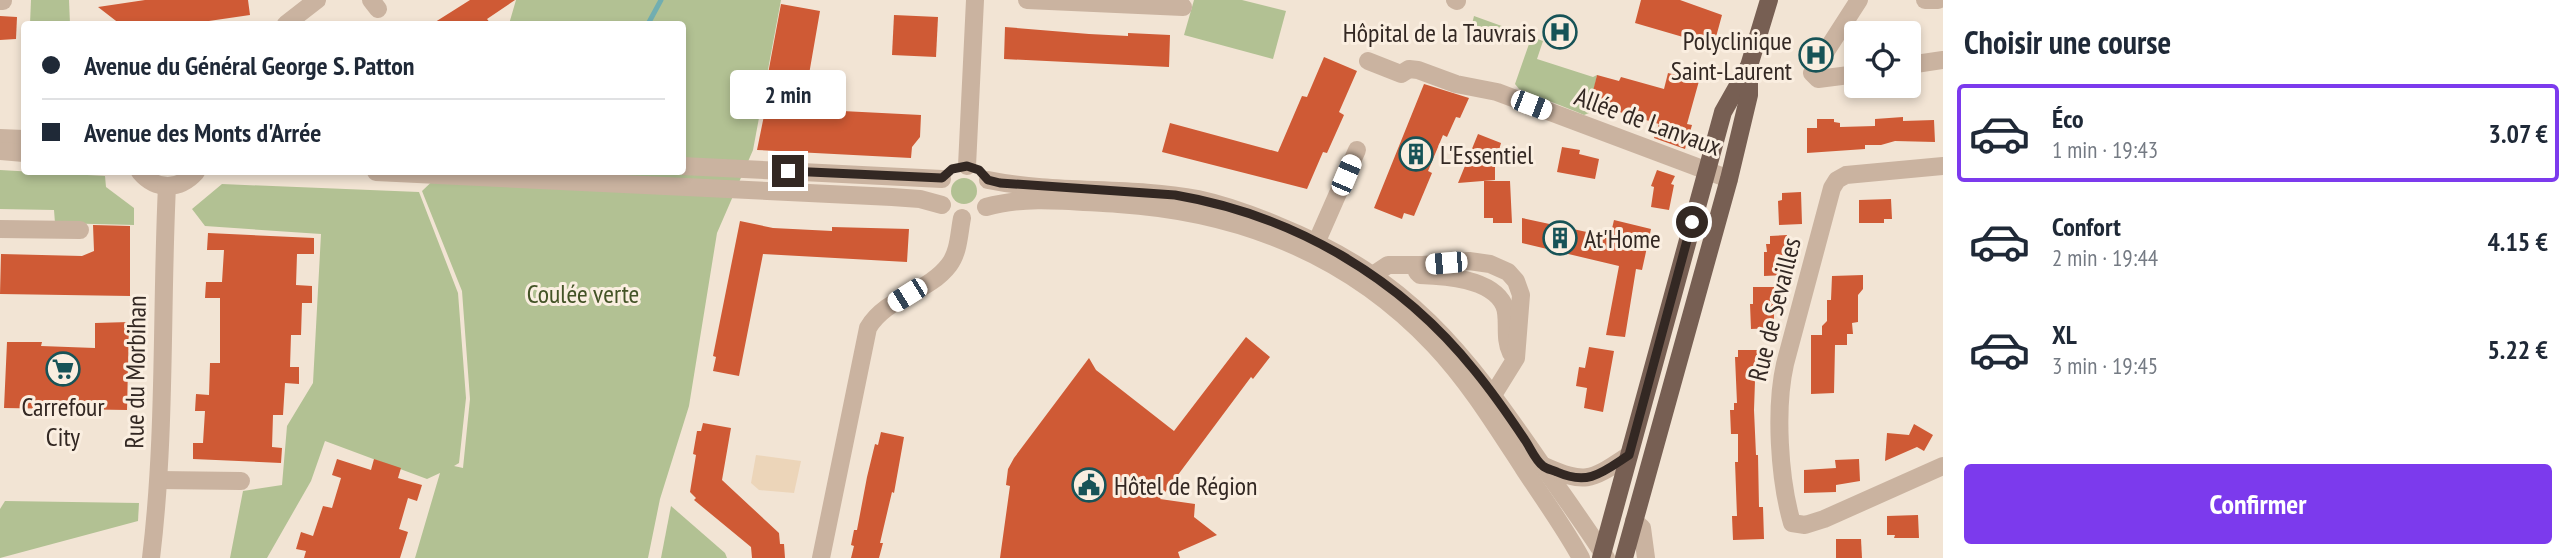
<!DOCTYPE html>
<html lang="fr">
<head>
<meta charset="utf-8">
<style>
	body { margin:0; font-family:"PT Sans Narrow",sans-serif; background:#f6f6f7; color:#1f2937; height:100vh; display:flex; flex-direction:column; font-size:26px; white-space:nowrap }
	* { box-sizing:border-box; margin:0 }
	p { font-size:23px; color:#747a83 }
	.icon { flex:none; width:38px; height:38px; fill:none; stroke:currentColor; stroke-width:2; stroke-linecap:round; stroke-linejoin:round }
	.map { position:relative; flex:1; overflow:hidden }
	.details { display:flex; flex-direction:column; background:#fff; width:630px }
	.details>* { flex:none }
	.hud { position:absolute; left:21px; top:21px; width:665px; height:154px; border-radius:7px; box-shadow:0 4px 10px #0003; display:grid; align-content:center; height:154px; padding:0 21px; background:#fff }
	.buttons { position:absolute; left:1844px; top:21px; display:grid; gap:14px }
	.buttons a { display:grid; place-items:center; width:77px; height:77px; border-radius:7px; background:#fff; box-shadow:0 4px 10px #0003; font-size:35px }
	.end { position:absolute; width:32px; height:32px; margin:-16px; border:9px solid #332823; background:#fff; box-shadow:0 0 0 4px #fff }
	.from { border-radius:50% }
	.bubble { position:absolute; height:49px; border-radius:7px; background:#fff; box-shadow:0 4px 10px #0003; font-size:23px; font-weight:600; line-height:49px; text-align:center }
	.car { position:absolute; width:21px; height:42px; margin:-21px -10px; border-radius:9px; box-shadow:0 0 5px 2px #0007; background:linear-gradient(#fff 24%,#345 0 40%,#fff 0 76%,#345 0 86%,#fff 0) }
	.hud b { display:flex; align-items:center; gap:24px; height:66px; font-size:26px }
	.hud b+b { border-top:2px solid #e0e1e3 }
	.hud i { width:18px; height:18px; background:#1f2937 }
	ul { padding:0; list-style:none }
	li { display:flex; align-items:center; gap:21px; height:98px; margin:0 14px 10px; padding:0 7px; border:4px solid transparent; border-radius:7px }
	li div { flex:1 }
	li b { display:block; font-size:26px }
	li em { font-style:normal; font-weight:600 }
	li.active { border-color:#7c3aed }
	li>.icon { width:63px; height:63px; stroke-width:1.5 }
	h2 { padding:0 21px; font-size:32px; line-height:84px }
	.action { display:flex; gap:14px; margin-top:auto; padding:14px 21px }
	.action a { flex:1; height:80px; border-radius:7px; background:#7c3aed; color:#fff; font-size:28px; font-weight:600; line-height:80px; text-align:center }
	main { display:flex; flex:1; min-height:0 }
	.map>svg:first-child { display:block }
	.green { fill:#b2c193 }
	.plaza { fill:#ecd5b9 }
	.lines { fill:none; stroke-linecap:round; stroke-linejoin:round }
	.stream { stroke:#71aeb1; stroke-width:5 }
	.building { fill:#cf5a35 }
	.minor { stroke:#cab3a0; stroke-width:18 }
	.major { stroke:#775f53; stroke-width:18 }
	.route { stroke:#332823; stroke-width:9 }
	.labels { text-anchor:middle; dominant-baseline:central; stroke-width:6; stroke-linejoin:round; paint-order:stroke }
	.poi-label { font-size:26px; fill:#332823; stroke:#faeee0; text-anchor:start }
	.street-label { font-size:26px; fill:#332823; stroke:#faeee0 }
	.park-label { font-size:26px; fill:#435326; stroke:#faeee0 }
</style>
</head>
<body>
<main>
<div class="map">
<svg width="1943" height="558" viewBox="0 0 1943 558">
	<rect width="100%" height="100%" fill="#f2e4d4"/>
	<!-- green -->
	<g class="green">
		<polygon points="31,0 69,0 70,24 30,24"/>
		<polygon points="516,0 781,0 753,150 717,233 689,406 660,499 648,558 415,558 440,473 427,479 325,441 311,481 267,558 230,558 243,491 282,485 287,426 313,383 321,234 205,226 192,209 222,184 419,192 458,293 466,398 459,463 454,466 463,468 470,399 462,291 422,191 442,172 682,172 682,24 509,24"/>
		<polygon points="1194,0 1242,0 1286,11 1273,59 1184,35"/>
		<polygon points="1474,16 1543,41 1537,59 1593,77 1597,75 1589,113 1584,115 1577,112 1519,89 1515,84 1529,44 1472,24"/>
		<polygon points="0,170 105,176 106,187 134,208 134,225 55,223 54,210 0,209"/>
		<circle cx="964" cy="191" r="13"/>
		<polygon points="5,501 139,503 138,521 0,558 0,509"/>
		<polygon points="671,506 725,553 727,558 661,558"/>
	</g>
	<!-- plaza -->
	<polygon class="plaza" points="756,455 801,461 794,493 759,490 751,483"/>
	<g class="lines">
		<!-- stream -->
		<polyline class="stream" points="648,24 661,0"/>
	</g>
	<!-- building -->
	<g class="building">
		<polygon points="145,0 248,0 250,15 202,22 203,24 120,24 98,7"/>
		<polygon points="470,0 515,0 487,19 491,24 432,24"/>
		<polygon points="1641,0 1680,0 1722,15 1713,48 1682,39 1683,37 1635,23"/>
		<polygon points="781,4 820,11 803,109 921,115 920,137 912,147 911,158 757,150 769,91 765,90"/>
		<polygon points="894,15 938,17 936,57 892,55"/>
		<polygon points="0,16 17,17 16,39 0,40"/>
		<polygon points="1005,27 1089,34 1128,36 1128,33 1170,35 1169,67 1004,59"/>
		<polygon points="1324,57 1357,71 1339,112 1344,115 1327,153 1323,152 1307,189 1162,152 1170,123 1278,152 1302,96 1307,97"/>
		<polygon points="1668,73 1699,81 1687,124 1692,125 1685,149 1654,138 1659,124 1590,103 1597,75 1619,81 1621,77 1664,89"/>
		<polygon points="1424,84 1469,98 1460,118 1456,117 1447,137 1443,135 1428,171 1432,173 1414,216 1404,213 1402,219 1374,208"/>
		<polygon points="1903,117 1903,121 1934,120 1935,142 1895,141 1881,145 1865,145 1865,149 1807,153 1807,128 1817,128 1817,119 1834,119 1834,122 1840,123 1840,127 1875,126 1875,119"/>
		<polygon points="1478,134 1501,143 1495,164 1495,180 1458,183"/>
		<polygon points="1562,147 1580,150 1579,154 1599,159 1595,179 1557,172"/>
		<polygon points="1657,170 1675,176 1671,184 1674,185 1669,210 1651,207 1654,187 1651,186"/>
		<polygon points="1484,181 1510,181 1512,223 1493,223 1493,218 1484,218"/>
		<polygon points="1801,192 1802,224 1779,225 1778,201 1782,200 1782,193"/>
		<polygon points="1891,199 1892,219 1884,219 1884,223 1859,223 1859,200"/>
		<polygon points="1522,218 1610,237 1614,220 1651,229 1642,270 1636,269 1625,337 1606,335 1619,266 1522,243"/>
		<polygon points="740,221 773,228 832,231 832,227 909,229 907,262 763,254 739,376 713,371 716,357 713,356"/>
		<polygon points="93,225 130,226 130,296 0,294 1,254 82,256 94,251"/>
		<polygon points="208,233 314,238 314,254 297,254 296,285 312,286 312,303 302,303 301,335 291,335 290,367 299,367 299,384 285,383 283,415 273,415 272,447 282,448 281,463 193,459 193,443 203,443 205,411 195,411 196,394 209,395 210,363 220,363 220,298 205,298 206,282 222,282 224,250 207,250"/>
		<polygon points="1787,235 1787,275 1764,276 1764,252 1767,252 1766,244 1770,244 1770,236"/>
		<polygon points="1863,275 1863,289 1858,295 1858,322 1852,323 1853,334 1847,334 1847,345 1835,345 1834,393 1811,394 1811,335 1822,335 1822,326 1827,321 1827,300 1831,300 1832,276"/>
		<polygon points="1753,287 1774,287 1774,328 1751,329 1750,304 1753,304"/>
		<polygon points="129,322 127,410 4,408 7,342 42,342 41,346 95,348 95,323"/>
		<polygon points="1246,337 1270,357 1253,379 1251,377 1160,499 1195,504 1194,517 1217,535 1178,552 1180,558 1000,558 1010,486 1006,485 1008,469 1014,458 1089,358 1096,370 1174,431"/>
		<polygon points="1589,347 1614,351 1603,412 1584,408 1587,388 1576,386 1579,367 1585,368"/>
		<polygon points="1738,350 1757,350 1758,381 1755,381 1754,410 1756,455 1758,455 1759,507 1763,507 1764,539 1733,540 1732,516 1737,516 1735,462 1738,462 1738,434 1731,434 1730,410 1734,410 1734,403 1737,403 1735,357 1738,357"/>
		<polygon points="703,423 731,428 722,480 779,533 780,544 784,544 785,558 752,558 751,547 694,500 696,498 690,492 696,455 693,454 697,431 701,431"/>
		<polygon points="1914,424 1933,435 1924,451 1917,447 1885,461 1887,433 1909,435"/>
		<polygon points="881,432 904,437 894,493 892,492 880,543 883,543 879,558 851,558 854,546 851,545 854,530 857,530 867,477 875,444 878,445"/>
		<polygon points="337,459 371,470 374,459 401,468 398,478 422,485 417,501 408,498 399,529 408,532 400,558 304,558 306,551 296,549 301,532 313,536 323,506 332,508 341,478 332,475"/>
		<polygon points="1859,459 1860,481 1836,485 1836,492 1804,493 1804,470 1836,468 1835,460"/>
		<polygon points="1918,515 1919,538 1894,538 1895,535 1887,535 1887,516"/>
		<polygon points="1836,539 1861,539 1862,558 1836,558"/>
	</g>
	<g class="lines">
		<!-- minor -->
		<g class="minor">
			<polyline points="371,0 378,9"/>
			<polyline points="1027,0 1183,7"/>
			<polyline points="1455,0 1457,1"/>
			<polyline points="1925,0 1938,0"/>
			<polyline points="0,1 3,1"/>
			<polyline points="286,24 317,0"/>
			<polyline points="1368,61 1401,74 1409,69 1418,70 1456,84 1497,92 1729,179"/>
			<polyline points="1909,65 1943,60"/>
			<polyline points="1857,74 1818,79 1812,73 1859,0"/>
			<polyline points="0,138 24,139"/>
			<polyline points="0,151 24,153"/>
			<polyline points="682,166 942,179"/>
			<polyline points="967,166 975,0"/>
			<path d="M1943 166 1846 175 1837 180 1832 188 1785 364C1775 408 1779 478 1792 523L1805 525 1824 519 1943 466"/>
			<path d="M140 172C156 191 180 190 196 172"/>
			<polyline points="376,172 892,197 920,199 942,205"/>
			<path d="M988 180C1057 194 1129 186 1198 199 1226 205 1253 215 1279 226 1408 278 1464 352 1540 462 1562 494 1585 525 1606 558"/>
			<path d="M986 207C1027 195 1075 202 1118 204 1241 212 1348 254 1434 345 1469 382 1496 426 1524 469 1543 498 1564 527 1581 558"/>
			<polyline points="0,229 80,230"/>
			<polyline points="1317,241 1357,150"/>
			<path d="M1417 272 1420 275C1444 276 1491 278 1504 305 1510 318 1503 337 1511 353"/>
			<polyline points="1373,275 1388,265 1423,265 1469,261 1490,264 1508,272 1516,281 1521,295 1516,358 1493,395"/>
			<path d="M1544 466C1587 485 1591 480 1629 455"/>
			<polyline points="159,480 241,481"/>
			<polyline points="1634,521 1642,528 1646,558"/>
			<path d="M151 558C166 435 161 310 167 186"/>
			<path d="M821 558 868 328C886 297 928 293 949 265 959 252 959 233 962 218"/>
		</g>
		<!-- major -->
		<g class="major">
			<polyline points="1601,558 1723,112 1749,66 1769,0"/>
			<polyline points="1624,558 1729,179 1749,95 1749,67"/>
		</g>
	</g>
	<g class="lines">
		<!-- route -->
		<path class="route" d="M788 171 942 178 952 169 967 166 979 170 988 180 1000 183 1175 195C1293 215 1400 277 1475 371 1493 393 1509 416 1525 440 1530 447 1535 460 1543 466 1546 469 1553 470 1557 472 1589 486 1603 472 1629 455L1692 222"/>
	</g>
	<!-- icons -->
	<defs>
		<symbol id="hospital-ring" viewBox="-11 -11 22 22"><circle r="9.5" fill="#faeee0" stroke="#175357" stroke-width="1.5"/><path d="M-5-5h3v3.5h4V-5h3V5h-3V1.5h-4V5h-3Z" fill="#175357"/></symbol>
		<symbol id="building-ring" viewBox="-11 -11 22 22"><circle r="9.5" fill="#faeee0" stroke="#175357" stroke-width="1.5"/><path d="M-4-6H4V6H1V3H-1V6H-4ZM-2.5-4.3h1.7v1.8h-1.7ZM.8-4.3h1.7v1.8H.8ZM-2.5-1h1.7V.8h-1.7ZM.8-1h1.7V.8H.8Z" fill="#175357"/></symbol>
		<symbol id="supermarket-ring" viewBox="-11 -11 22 22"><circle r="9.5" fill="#faeee0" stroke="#175357" stroke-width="1.5"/><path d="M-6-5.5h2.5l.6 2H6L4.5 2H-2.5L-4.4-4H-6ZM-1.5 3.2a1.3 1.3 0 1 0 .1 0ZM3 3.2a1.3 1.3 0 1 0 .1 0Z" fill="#175357"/></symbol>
		<symbol id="civic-ring" viewBox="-11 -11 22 22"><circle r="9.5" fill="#faeee0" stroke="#175357" stroke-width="1.5"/><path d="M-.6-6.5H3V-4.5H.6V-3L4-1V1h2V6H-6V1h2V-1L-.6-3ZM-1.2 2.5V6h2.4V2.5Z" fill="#175357"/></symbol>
	</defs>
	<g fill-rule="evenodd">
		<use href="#hospital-ring" x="1541" y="13" width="38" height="38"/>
		<use href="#hospital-ring" x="1797" y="36" width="38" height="38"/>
		<use href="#building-ring" x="1397" y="135" width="38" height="38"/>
		<use href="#building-ring" x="1541" y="219" width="38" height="38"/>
		<use href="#supermarket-ring" x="44" y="350" width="38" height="38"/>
		<use href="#civic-ring" x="1070" y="466" width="38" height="38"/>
	</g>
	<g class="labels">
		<!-- poi labels -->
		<g class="poi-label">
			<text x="1536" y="32" text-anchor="end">Hôpital de la Tauvrais</text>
			<text x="1792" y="40" text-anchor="end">Polyclinique<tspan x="1792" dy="30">Saint-Laurent</tspan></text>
			<text x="1440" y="154">L'Essentiel</text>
			<text x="1584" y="238">At'Home</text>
			<text x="63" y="406" text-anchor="middle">Carrefour<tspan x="63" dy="30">City</tspan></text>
			<text x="1114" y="485">Hôtel de Région</text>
		</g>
		<!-- street labels -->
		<g class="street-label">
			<text transform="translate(1648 121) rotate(20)">Allée de Lanvaux</text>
			<text transform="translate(1774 309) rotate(-76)">Rue de Sevailles</text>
			<text transform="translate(135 372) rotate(-89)">Rue du Morbihan</text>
		</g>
		<!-- park labels -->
		<g class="park-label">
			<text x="583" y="293">Coulée verte</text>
		</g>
	</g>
</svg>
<div class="buttons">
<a><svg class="icon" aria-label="locate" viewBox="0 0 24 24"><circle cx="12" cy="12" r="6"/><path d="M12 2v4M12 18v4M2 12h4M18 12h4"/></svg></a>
</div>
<i class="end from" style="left:1692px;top:222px"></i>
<i class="end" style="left:788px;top:171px"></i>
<div class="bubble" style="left:730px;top:70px;width:116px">2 min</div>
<i class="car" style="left:1531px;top:105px;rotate:111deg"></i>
<i class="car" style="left:1346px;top:175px;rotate:23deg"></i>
<i class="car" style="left:1446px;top:263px;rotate:265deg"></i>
<i class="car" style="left:907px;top:295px;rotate:238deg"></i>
<div class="hud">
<b><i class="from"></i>Avenue du Général George S. Patton</b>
<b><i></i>Avenue des Monts d'Arrée</b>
</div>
</div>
<section class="details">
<h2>Choisir une course</h2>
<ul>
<li class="active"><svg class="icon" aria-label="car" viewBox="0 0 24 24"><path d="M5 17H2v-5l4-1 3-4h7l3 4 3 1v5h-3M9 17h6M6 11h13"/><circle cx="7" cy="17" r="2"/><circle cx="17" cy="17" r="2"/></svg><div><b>Éco</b><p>1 min · 19:43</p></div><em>3.07 €</em></li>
<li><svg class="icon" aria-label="car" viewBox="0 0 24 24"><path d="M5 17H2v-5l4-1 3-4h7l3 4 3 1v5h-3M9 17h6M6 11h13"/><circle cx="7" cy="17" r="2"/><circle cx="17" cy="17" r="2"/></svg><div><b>Confort</b><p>2 min · 19:44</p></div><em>4.15 €</em></li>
<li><svg class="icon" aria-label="car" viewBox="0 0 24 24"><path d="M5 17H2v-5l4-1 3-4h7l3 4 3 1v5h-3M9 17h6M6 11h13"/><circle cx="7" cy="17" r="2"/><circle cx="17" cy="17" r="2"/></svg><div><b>XL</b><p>3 min · 19:45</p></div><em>5.22 €</em></li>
</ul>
<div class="action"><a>Confirmer</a></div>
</section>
</main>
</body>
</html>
